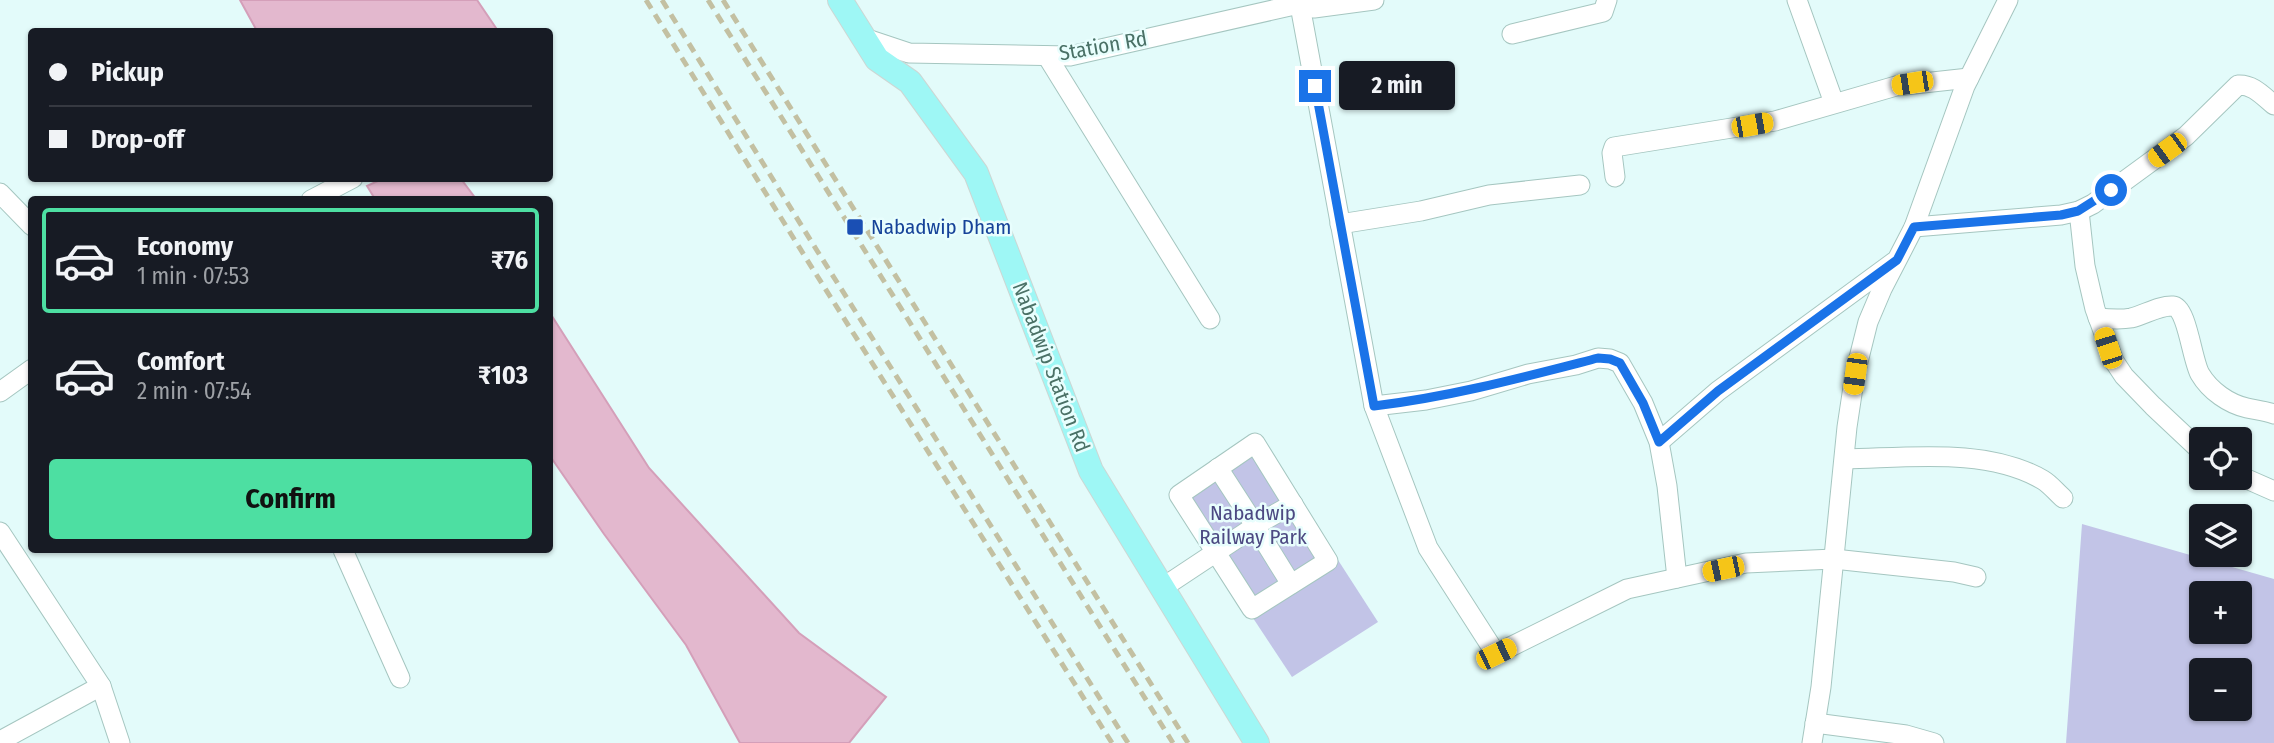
<!DOCTYPE html>
<html lang="en">
<head>
<meta charset="utf-8">
<style>
	body { margin:0; font-family:"Fira Sans Condensed",sans-serif; background:#242831; color:#f1f3f6; height:100vh; display:flex; flex-direction:column; font-size:26px; white-space:nowrap }
	* { box-sizing:border-box; margin:0 }
	p { font-size:23px; color:#9ea1a6 }
	.icon { flex:none; width:38px; height:38px; fill:none; stroke:currentColor; stroke-width:2; stroke-linecap:round; stroke-linejoin:round }
	.map { position:relative; flex:1; overflow:hidden }
	.details { position:absolute; left:28px; top:196px; width:525px; height:357px; display:flex; flex-direction:column; background:#171b24; border-radius:7px; box-shadow:0 2px 5px #0004 }
	.details>* { flex:none }
	.hud { position:absolute; left:28px; top:28px; width:525px; height:154px; border-radius:7px; box-shadow:0 2px 5px #0004; display:grid; align-content:center; height:154px; padding:0 21px; background:#171b24 }
	.buttons { position:absolute; left:2189px; top:427px; display:grid; gap:14px }
	.buttons a { display:grid; place-items:center; width:63px; height:63px; border-radius:7px; background:#171b24; box-shadow:0 2px 5px #0004; font-size:35px }
	.end { position:absolute; width:32px; height:32px; margin:-16px; border:9px solid #1a73e8; background:#fff; box-shadow:0 0 0 4px #fff }
	.from { border-radius:50% }
	.bubble { position:absolute; height:49px; border-radius:7px; background:#171b24; box-shadow:0 2px 5px #0004; font-size:23px; font-weight:700; line-height:49px; text-align:center }
	.car { position:absolute; width:21px; height:42px; margin:-21px -10px; border-radius:9px; box-shadow:0 0 5px 2px #0007; background:linear-gradient(#f5c518 24%,#345 0 40%,#f5c518 0 76%,#345 0 86%,#f5c518 0) }
	.hud b { display:flex; align-items:center; gap:24px; height:66px; font-size:26px }
	.hud b+b { border-top:2px solid #363941 }
	.hud i { width:18px; height:18px; background:#f1f3f6 }
	ul { padding:12px 0 0; list-style:none }
	li { display:flex; align-items:center; gap:21px; height:105px; margin:0 14px 10px; padding:0 7px; border:4px solid transparent; border-radius:7px }
	li div { flex:1 }
	li b { display:block; font-size:26px }
	li em { font-style:normal; font-weight:700 }
	li.selected { border-color:#4ddfa2 }
	li>.icon { width:63px; height:63px; stroke-width:1.5 }
	.action { display:flex; gap:14px; margin-top:auto; padding:14px 21px }
	.action a { flex:1; height:80px; border-radius:7px; background:#4ddfa2; color:#111; font-size:28px; font-weight:700; line-height:80px; text-align:center }
	.map>svg:first-child { display:block }
	.green { fill:#c2c4e7; fill-rule:evenodd }
	.water { fill:#e3b8ce; stroke:#d49fb9; stroke-width:2 }
	.lines { fill:none; stroke-linecap:round; stroke-linejoin:round }
	.minor-casing { stroke:#a5c6c0; stroke-width:21 }
	.major-casing { stroke:#ccd7d4; stroke-width:26 }
	.minor { stroke:#fff; stroke-width:19 }
	.major { stroke:#9ef7f5; stroke-width:24 }
	.rail { stroke:#c3c0a2; stroke-width:5; stroke-dasharray:10 7; stroke-linecap:butt }
	.route { stroke:#1a73e8; stroke-width:9 }
	.transit-dot { fill:#1a4fb4; stroke:#e8fefd; stroke-width:2.5 }
	.labels { text-anchor:middle; dominant-baseline:central; stroke-width:5; stroke-linejoin:round; paint-order:stroke }
	.street-label { font-size:21px; fill:#4a7166; stroke:#e8fefd }
	.transit-label { font-size:21px; fill:#164399; stroke:#e8fefd; text-anchor:start }
	.park-label { font-size:21px; fill:#4c4982; stroke:#e8fefd }
</style>
</head>
<body>
<div class="map">
<svg width="2274" height="743" viewBox="0 0 2274 743">
	<rect width="100%" height="100%" fill="#e3fbfa"/>
	<!-- green -->
	<g class="green">
		<polygon points="1258,436 1378,622 1292,677 1171,494"/>
		<path d="M2082 524 2274 579V743H2066ZM2202 593H2240V632H2202ZM2202 670H2240V709H2202Z"/>
	</g>
	<!-- water -->
	<g class="water">
		<polygon points="240,0 477,0 498,31 257,31"/>
		<polygon points="382,179 461,179 476,199 375,199 367,186"/>
		<polygon points="550,313 649,468 799,633 886,697 849,743 740,743 686,645 604,534 550,456"/>
	</g>
	<g class="lines">
		<defs>
			<g id="minor">
				<polyline points="1299,0 1374,406 1428,548 1496,654 1627,589 1746,563 1834,559 1954,572 1976,577"/>
				<polyline points="1797,0 1834,103"/>
				<polyline points="1299,4 1314,8 1374,0"/>
				<polyline points="1512,34 1603,12 1607,0"/>
				<polyline points="864,38 909,53 1070,56 1299,4"/>
				<polyline points="1047,56 1210,319"/>
				<polyline points="1615,177 1612,153 1614,147 1775,121 1896,86 1969,78"/>
				<polyline points="0,193 32,226"/>
				<polyline points="311,200 353,178"/>
				<polyline points="2079,211 2085,266 2095,309 2114,361 2124,376 2153,406 2202,452"/>
				<polyline points="1340,224 1421,211 1489,195 1580,185"/>
				<path d="M1914 227 2061 215 2079 211 2093 204 2186 136 2238 85C2253 84 2263 96 2274 105"/>
				<path d="M2098 318C2109 319 2120 320 2131 318 2144 315 2160 305 2173 306 2187 307 2192 360 2200 374 2210 391 2229 404 2247 408 2256 410 2265 411 2274 414"/>
				<polyline points="0,392 32,369"/>
				<polyline points="1374,406 1426,400 1471,391 1528,374 1576,365 1598,358 1610,359 1620,363 1643,403 1659,442 1667,486 1677,578"/>
				<polyline points="1659,442 1718,391 1894,262"/>
				<polygon points="1255,443 1328,561 1252,609 1179,495"/>
				<path d="M1845 459C1907 458 1987 447 2043 480 2050 484 2056 492 2063 498"/>
				<polyline points="1218,468 1251,519"/>
				<polyline points="2240,476 2274,491"/>
				<polyline points="1263,521 1293,504"/>
				<polyline points="0,532 101,686 120,743"/>
				<polyline points="1260,534 1291,584"/>
				<polyline points="343,550 400,678"/>
				<polyline points="1162,588 1248,531"/>
				<polyline points="1815,723 1906,735 1934,743"/>
				<polyline points="0,741 101,686"/>
				<polyline points="1812,743 1821,687 1847,427 1855,374 1868,322 1882,289 1914,227 1965,86 2008,0"/>
			</g>
			<polyline id="major" points="840,0 877,59 910,82 976,173 1091,471 1257,743"/>
		</defs>
		<!-- minor casing -->
		<use href="#minor" class="minor-casing"/>
		<!-- major casing -->
		<use href="#major" class="major-casing"/>
		<!-- minor -->
		<use href="#minor" class="minor"/>
		<!-- major -->
		<use href="#major" class="major"/>
		<!-- rail -->
		<g class="rail">
			<polyline points="646,0 804,255 1112,743"/>
			<polyline points="662,0 816,249 1128,743"/>
			<polyline points="708,0 1173,743"/>
			<polyline points="723,0 1188,743"/>
		</g>
	</g>
	<g class="lines">
		<!-- route -->
		<path class="route" d="M1315 86 1374 406C1450 397 1524 377 1598 358L1610 359 1620 363 1643 403 1659 442 1718 391 1897 260 1914 227 2061 215 2078 211 2111 190"/>
	</g>
	<!-- markers -->
	<rect class="transit-dot" x="846" y="218" width="18" height="18" rx="3.5"/>
	<g class="labels">
		<!-- street labels -->
		<g class="street-label">
			<text transform="translate(1103 46) rotate(-10)">Station Rd</text>
			<text transform="translate(1051 367) rotate(69)">Nabadwip Station Rd</text>
		</g>
		<!-- transit labels -->
		<g class="transit-label">
			<text x="871" y="227">Nabadwip Dham</text>
		</g>
		<!-- park labels -->
		<g class="park-label">
			<text x="1253" y="513">Nabadwip<tspan x="1253" dy="24">Railway Park</tspan></text>
		</g>
	</g>
</svg>
<div class="buttons">
<a><svg class="icon" aria-label="locate" viewBox="0 0 24 24"><circle cx="12" cy="12" r="6"/><path d="M12 2v4M12 18v4M2 12h4M18 12h4"/></svg></a>
<a><svg class="icon" aria-label="layers" viewBox="0 0 24 24"><path d="M12 4l9 5-9 5-9-5zM3 14l9 5 9-5"/></svg></a>
<a>+</a>
<a>−</a>
</div>
<i class="end from" style="left:2111px;top:190px"></i>
<i class="end" style="left:1315px;top:86px"></i>
<div class="bubble" style="left:1339px;top:61px;width:116px">2 min</div>
<i class="car" style="left:1912px;top:83px;rotate:261deg"></i>
<i class="car" style="left:1752px;top:125px;rotate:80deg"></i>
<i class="car" style="left:2167px;top:150px;rotate:234deg"></i>
<i class="car" style="left:2108px;top:348px;rotate:342deg"></i>
<i class="car" style="left:1855px;top:374px;rotate:188deg"></i>
<i class="car" style="left:1723px;top:569px;rotate:258deg"></i>
<i class="car" style="left:1496px;top:654px;rotate:64deg"></i>
<div class="hud">
<b><i class="from"></i>Pickup</b>
<b><i></i>Drop-off</b>
</div>
<section class="details">
<ul>
<li class="selected"><svg class="icon" aria-label="car" viewBox="0 0 24 24"><path d="M5 17H2v-5l4-1 3-4h7l3 4 3 1v5h-3M9 17h6M6 11h13"/><circle cx="7" cy="17" r="2"/><circle cx="17" cy="17" r="2"/></svg><div><b>Economy</b><p>1 min · 07:53</p></div><em>₹76</em></li>
<li><svg class="icon" aria-label="car" viewBox="0 0 24 24"><path d="M5 17H2v-5l4-1 3-4h7l3 4 3 1v5h-3M9 17h6M6 11h13"/><circle cx="7" cy="17" r="2"/><circle cx="17" cy="17" r="2"/></svg><div><b>Comfort</b><p>2 min · 07:54</p></div><em>₹103</em></li>
</ul>
<div class="action"><a>Confirm</a></div>
</section>
</div>
</body>
</html>
